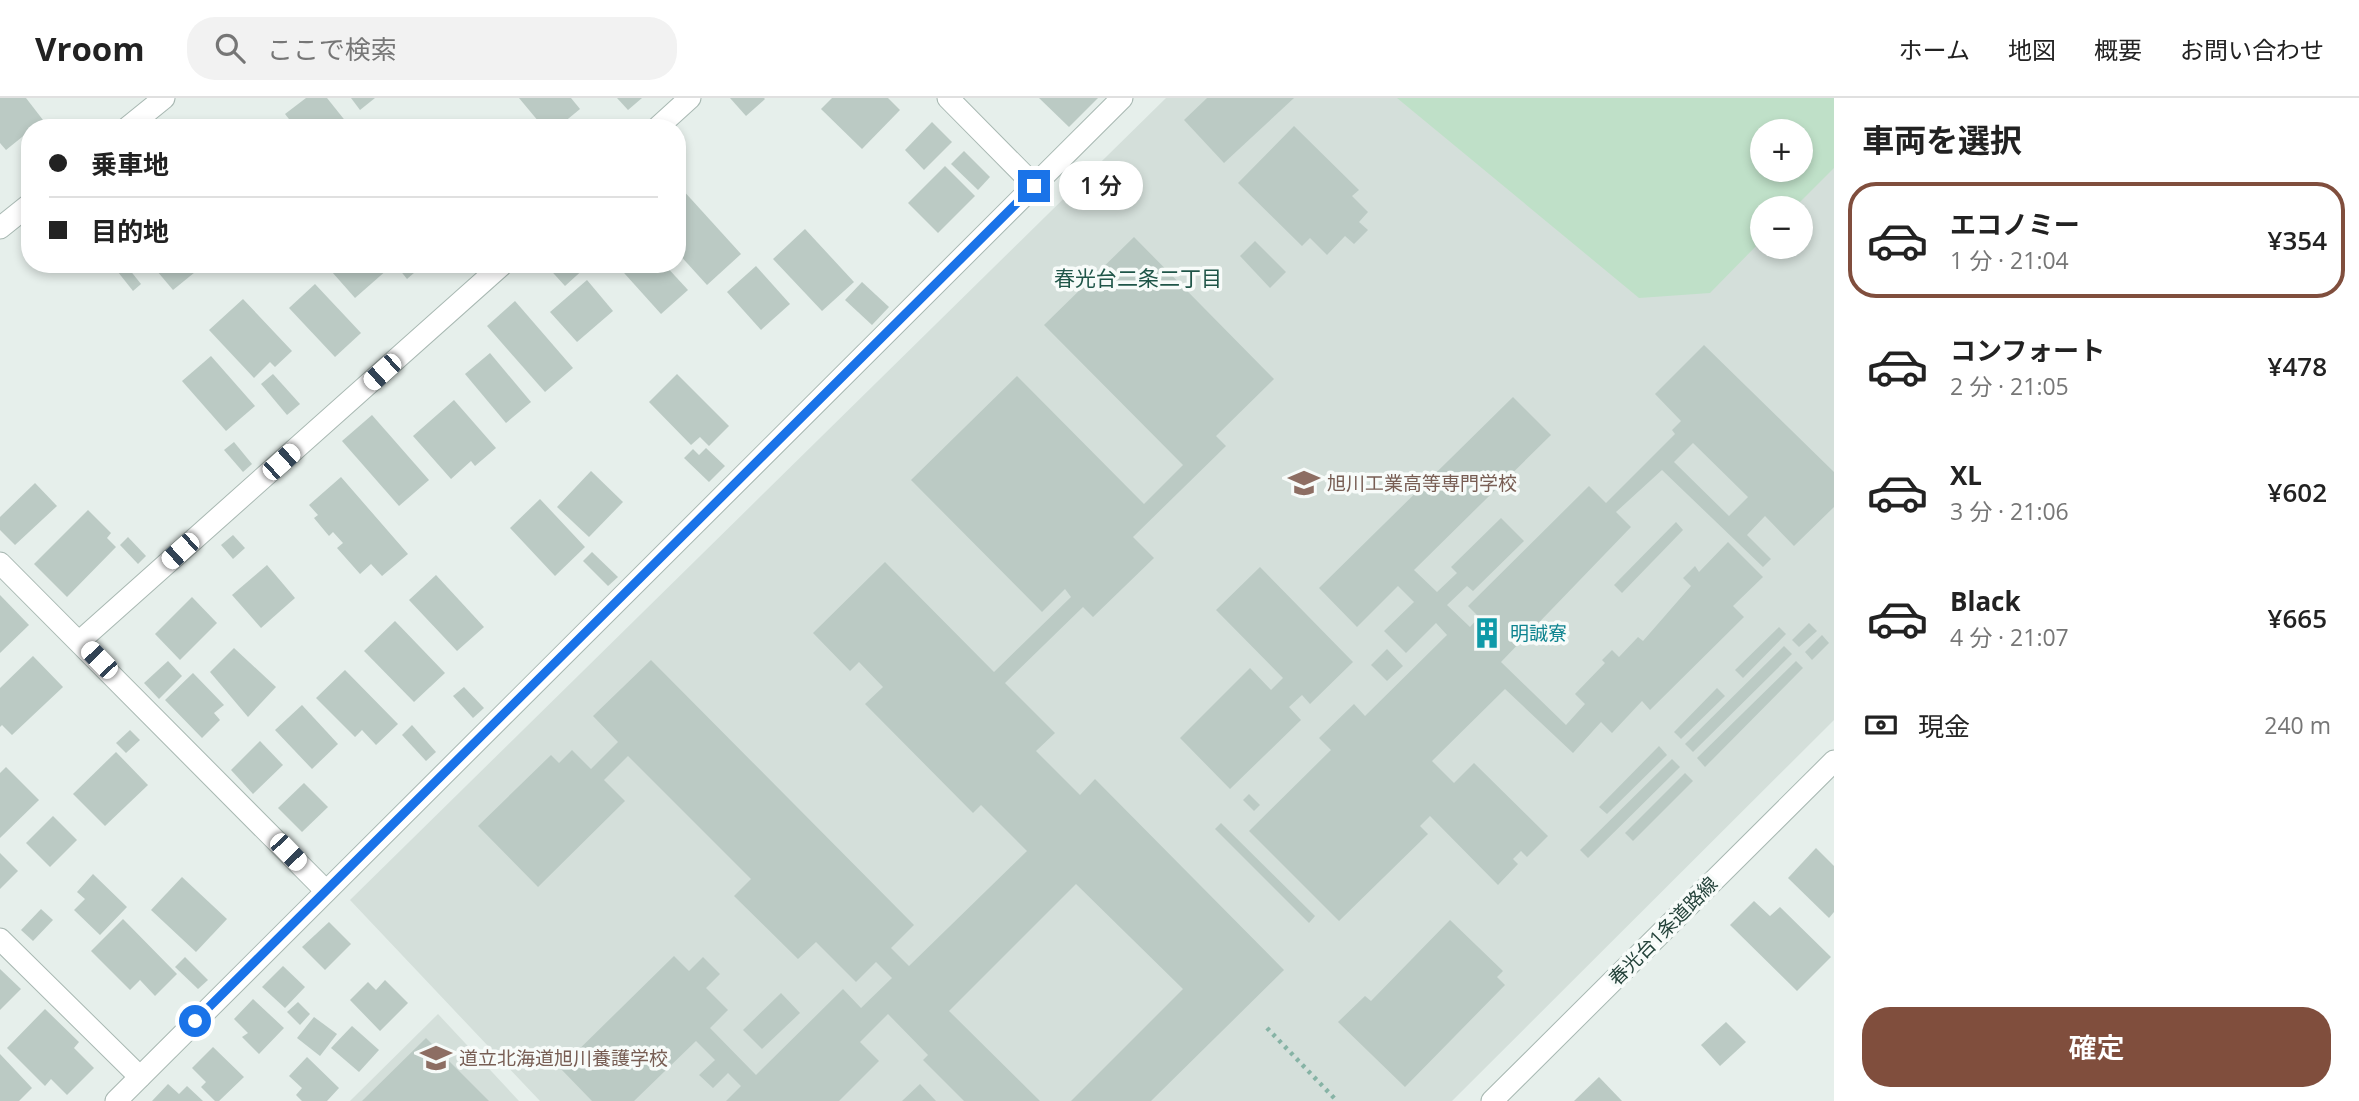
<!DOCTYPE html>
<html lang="ja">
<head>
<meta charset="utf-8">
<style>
	body { margin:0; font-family:"Open Sans","Noto Sans JP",sans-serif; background:#f2f2f2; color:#222; height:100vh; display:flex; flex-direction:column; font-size:26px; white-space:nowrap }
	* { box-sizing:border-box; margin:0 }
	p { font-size:23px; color:#767676 }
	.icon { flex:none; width:38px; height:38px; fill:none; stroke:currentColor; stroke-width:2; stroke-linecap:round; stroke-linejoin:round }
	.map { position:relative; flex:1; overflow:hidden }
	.side { display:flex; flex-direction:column; background:#fff; width:525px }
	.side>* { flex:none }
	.guide { position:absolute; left:21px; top:21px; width:665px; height:154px; border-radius:28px; box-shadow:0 4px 10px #0003; display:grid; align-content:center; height:154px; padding:0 28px; background:#fff }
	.tools { position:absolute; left:1750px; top:21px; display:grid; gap:14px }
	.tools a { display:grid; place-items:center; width:63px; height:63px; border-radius:50%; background:#fff; box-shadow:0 4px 10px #0003; font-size:35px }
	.end { position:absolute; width:32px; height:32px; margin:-16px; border:9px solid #1a73e8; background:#fff; box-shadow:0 0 0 4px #fff }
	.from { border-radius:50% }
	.bubble { position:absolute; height:49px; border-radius:24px; background:#fff; box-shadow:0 4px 10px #0003; font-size:23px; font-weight:600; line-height:49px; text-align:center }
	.car { position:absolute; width:21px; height:42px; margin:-21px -10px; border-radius:9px; box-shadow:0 0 5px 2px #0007; background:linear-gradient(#fff 24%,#345 0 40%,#fff 0 76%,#345 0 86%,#fff 0) }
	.guide b { display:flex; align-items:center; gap:24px; height:66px; font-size:26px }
	.guide b+b { border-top:2px solid #e0e0e0 }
	.guide i { width:18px; height:18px; background:#222 }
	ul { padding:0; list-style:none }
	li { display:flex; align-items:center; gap:21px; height:116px; margin:0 14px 10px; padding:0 14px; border:4px solid transparent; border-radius:28px }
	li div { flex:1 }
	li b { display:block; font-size:26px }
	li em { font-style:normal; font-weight:600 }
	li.current { border-color:#804e3d }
	li>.icon { width:63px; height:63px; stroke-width:1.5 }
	h2 { padding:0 28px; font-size:32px; line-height:84px }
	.pay { display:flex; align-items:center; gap:18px; height:77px; padding:0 28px; font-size:26px }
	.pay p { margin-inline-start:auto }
	.cta { display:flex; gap:14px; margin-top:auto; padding:14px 28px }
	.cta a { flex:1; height:80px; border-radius:28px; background:#804e3d; color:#fff; font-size:28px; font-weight:600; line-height:80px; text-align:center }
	header { display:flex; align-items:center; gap:42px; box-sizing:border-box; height:98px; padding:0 35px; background:#fff; border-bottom:2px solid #e0e0e0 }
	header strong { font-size:33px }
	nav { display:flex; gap:38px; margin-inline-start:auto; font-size:24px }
	.search { width:490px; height:63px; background:#f2f2f2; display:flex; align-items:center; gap:18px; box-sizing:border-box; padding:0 24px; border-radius:28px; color:#767676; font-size:26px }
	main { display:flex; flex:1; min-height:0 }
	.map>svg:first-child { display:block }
	.built { fill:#d4dfda; fill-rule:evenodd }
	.green { fill:#bfe0c8; fill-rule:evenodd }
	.building { fill:#bbcac4; fill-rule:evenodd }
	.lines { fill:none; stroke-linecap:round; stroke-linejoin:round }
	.minor-casing { stroke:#a8b8b2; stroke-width:23 }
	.path { stroke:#86b3a5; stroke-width:4.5; stroke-dasharray:3.5 5; stroke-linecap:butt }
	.minor { stroke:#fff; stroke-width:21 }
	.route { stroke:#1a73e8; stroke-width:9 }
	.labels { text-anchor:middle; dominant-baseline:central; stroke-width:7; stroke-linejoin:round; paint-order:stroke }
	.education-label { font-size:19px; fill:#785e54; stroke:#f7fbf9; text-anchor:start }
	.culture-label { font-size:19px; fill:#0d838f; stroke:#f7fbf9; text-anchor:start }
	.street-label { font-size:19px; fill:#24423a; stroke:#f7fbf9 }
	.neighbourhood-label { font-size:21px; fill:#1f5548; stroke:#f7fbf9 }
</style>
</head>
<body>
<header>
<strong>Vroom</strong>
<div class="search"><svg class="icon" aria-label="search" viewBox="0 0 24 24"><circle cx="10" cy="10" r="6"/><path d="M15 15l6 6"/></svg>ここで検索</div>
<nav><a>ホーム</a><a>地図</a><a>概要</a><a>お問い合わせ</a></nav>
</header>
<main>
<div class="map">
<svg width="1834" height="1003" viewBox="0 0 1834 1003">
	<rect width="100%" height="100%" fill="#e6efeb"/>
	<!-- built -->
	<g class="built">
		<path d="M1166 0H1834V622L1452 1003H540L350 802ZM1762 33H1801V72H1762ZM1762 110H1801V149H1762Z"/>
		<polygon points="438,916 519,1003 350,1003"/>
	</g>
	<!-- green -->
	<path class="green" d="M1397 0H1834V70L1794 110H1762V142L1710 195 1639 200ZM1762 33H1801V72H1762Z"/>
	<!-- building -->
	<g class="building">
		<polygon points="0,0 26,0 43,22 6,52 0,45"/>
		<polygon points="306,0 327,0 351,30 296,30 285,16"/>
		<polygon points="351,0 375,0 360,12"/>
		<polygon points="519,0 571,0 580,11 557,30 544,30"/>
		<polygon points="617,0 642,0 628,12"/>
		<polygon points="730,0 764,0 765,1 746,18"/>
		<polygon points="832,0 888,0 900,12 862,51 821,11"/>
		<polygon points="1039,0 1098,0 1069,29"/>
		<polygon points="1207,0 1294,0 1224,65 1184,22"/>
		<polygon points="932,24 952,44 924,72 905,52"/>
		<polygon points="1294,28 1359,92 1352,98 1368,114 1359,124 1368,132 1354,146 1345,138 1327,157 1310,140 1302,148 1238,85"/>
		<polygon points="964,53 990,79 978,92 951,66"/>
		<polygon points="945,68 975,98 938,135 908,105"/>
		<polygon points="681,90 741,156 707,187 677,154 677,93"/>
		<polygon points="805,131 854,184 822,213 773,161"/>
		<polygon points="1134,139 1274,281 1216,338 1226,348 1133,439 1154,460 1093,519 1083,509 1005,585 1055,635 1036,653 1080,697 1095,681 1284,872 1151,1003 1071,1003 1183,891 1076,786 949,913 1040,1003 964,1003 923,962 928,957 888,916 860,944 879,963 839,1003 726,1003 741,988 728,975 713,990 699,977 715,962 696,943 634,1003 592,1003 560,970 674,858 689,873 703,859 720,876 706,890 728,912 710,930 756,977 843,891 861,910 892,880 876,864 856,884 816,844 798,861 734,798 751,781 628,658 604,682 625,703 538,789 478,728 551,657 559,665 572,652 591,671 618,644 593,618 651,562 914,827 891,850 909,868 1027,753 981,707 973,715 865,606 883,589 859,564 850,573 813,535 885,464 994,574 1071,499 1065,491 1042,514 911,382 1017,278 1144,406 1183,367 1044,227"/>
		<polygon points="1255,143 1286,174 1270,190 1240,158"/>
		<polygon points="118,166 125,166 141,186 133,193 114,169"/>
		<polygon points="166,166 197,166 200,170 173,192 157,173"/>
		<polygon points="325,166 383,166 388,171 355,200"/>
		<polygon points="395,166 421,166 422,168 407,181"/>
		<polygon points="545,166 586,166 587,168 565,188"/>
		<polygon points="616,166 664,166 688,192 661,216"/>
		<polygon points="756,168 790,206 761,232 727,194"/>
		<polygon points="587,182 613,213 577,244 550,214"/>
		<polygon points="862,184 889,209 872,227 845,202"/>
		<polygon points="315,186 361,235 335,259 289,210"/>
		<polygon points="243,201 292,253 275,269 270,264 254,280 209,232"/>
		<polygon points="515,203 573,270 545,294 487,228"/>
		<path d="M1704 247 1834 374V409L1794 448 1765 418 1747 437 1771 461 1763 469 1662 372 1616 414 1631 429 1501 564 1566 627 1585 606 1575 596 1605 565 1602 562 1612 552 1619 559 1638 539 1643 543 1691 488 1683 480 1695 468 1699 474 1728 444 1763 479 1733 508 1744 519 1650 612 1642 603 1612 635 1601 624 1573 655 1505 591 1432 663 1454 685 1474 665 1548 738 1527 759 1521 753 1513 761 1518 766 1498 787 1430 718 1420 728 1428 736 1339 823 1249 733 1331 652 1319 640 1354 606 1365 618 1447 537 1436 525 1406 555 1384 533 1414 504 1398 488 1357 529 1319 490 1513 299 1551 337 1414 472 1437 494 1457 475 1451 469 1501 420 1524 443 1473 493 1467 488 1447 507 1470 529 1479 519 1468 508 1589 388 1606 405 1675 336 1672 332 1681 323 1655 296ZM1693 345 1748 399 1729 418 1674 364Z"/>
		<polygon points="490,255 531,304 506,325 465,276"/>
		<polygon points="211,258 255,308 226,333 182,283"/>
		<polygon points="273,276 300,306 287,317 261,286"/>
		<polygon points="677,276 729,328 709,348 700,339 691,347 649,304"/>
		<polygon points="454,302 496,350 475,368 471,363 451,381 413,338"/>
		<polygon points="372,317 429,382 399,408 342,343"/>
		<polygon points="234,344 252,366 243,374 224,352"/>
		<polygon points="706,350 725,368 709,384 684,360 693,351 699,357"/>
		<polygon points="591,373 623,404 589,439 557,409"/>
		<polygon points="341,379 408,456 382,478 371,466 360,476 337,450 343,445 333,434 329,438 314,420 318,417 309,407"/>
		<polygon points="35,385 57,408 15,447 0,432 0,419"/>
		<polygon points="540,401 585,449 555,478 510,430"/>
		<polygon points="88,412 111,435 107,440 116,449 67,499 34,466"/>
		<polygon points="1676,424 1683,432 1622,495 1614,487"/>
		<polygon points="233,437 245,450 233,461 221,447"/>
		<polygon points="128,439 146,458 138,466 120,447"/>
		<polygon points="592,454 618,479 608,488 583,463"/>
		<polygon points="267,467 295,500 261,530 232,497"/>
		<polygon points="1260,469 1353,564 1310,606 1302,597 1289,609 1301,622 1230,691 1180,640 1250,570 1271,592 1283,580 1216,512"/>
		<polygon points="436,477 484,529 457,553 409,502"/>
		<polygon points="0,497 29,527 0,555"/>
		<polygon points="192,499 217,525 180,562 155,536"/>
		<polygon points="395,523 445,575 414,604 364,553"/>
		<polygon points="1809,525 1817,533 1799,549 1792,542"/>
		<polygon points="1779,529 1786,536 1743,580 1735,572"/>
		<polygon points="1822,537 1829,545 1812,562 1805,554"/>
		<polygon points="1784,548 1792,556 1693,654 1685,646"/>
		<polygon points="234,550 276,589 248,619 210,574"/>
		<polygon points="1387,551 1403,568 1387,583 1371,567"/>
		<polygon points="33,558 63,589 12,637 2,627 0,629 0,590"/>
		<polygon points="168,563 182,578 159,601 144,585"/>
		<polygon points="1796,563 1803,570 1705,669 1697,660"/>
		<polygon points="345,572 398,626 376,647 362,632 355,639 316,600"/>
		<polygon points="193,575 224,607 214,615 220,622 202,640 165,602"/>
		<polygon points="464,589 484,610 473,620 453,598"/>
		<polygon points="1717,590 1725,598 1681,641 1674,634"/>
		<polygon points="302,607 338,646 312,671 275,632"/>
		<polygon points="412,627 436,654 426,663 402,637"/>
		<polygon points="130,632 140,642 126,655 116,645"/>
		<polygon points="260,643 283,667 253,696 231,672"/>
		<polygon points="1659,648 1667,657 1607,716 1599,709"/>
		<polygon points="116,654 148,687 105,728 73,696"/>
		<polygon points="1672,661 1680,669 1588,760 1580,752"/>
		<polygon points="6,669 39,702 0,740 0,675"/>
		<polygon points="1685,675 1693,683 1633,743 1625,735"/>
		<polygon points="304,685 328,709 302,734 278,710"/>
		<polygon points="1249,696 1260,707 1254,713 1243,702"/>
		<polygon points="53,718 77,742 50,769 26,745"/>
		<polygon points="1221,725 1315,818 1309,825 1215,731"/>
		<polygon points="1816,750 1834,768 1834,814 1829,820 1788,780"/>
		<polygon points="0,755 18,773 0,791"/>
		<polygon points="93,776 127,809 100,837 74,812 85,801 77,794"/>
		<polygon points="182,779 227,821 196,854 151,812"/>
		<polygon points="1754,803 1770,818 1780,809 1831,859 1797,893 1730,827"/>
		<polygon points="41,811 53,822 33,843 21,832"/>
		<polygon points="123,821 177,876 155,898 140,882 130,892 91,853"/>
		<polygon points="1450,822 1503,873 1497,879 1505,887 1405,989 1338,924 1365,898 1371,903"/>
		<polygon points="329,824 351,846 325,872 302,849"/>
		<polygon points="185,859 208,882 198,891 175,869"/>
		<polygon points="283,868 305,889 285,910 262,889"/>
		<polygon points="0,871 21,891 0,912"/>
		<polygon points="385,882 408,905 380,933 350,902 368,884 376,892"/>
		<polygon points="781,895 800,915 762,951 743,932"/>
		<polygon points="253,901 284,930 259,956 242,939 248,935 234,921"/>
		<polygon points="298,904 310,916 300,927 287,914"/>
		<polygon points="45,911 79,944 74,950 94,970 67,997 51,981 45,988 7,950"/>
		<polygon points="314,919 337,936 320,958 297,940"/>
		<polygon points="1726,924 1746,944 1720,968 1701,947"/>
		<polygon points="352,928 379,952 359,974 331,950"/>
		<polygon points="426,940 489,1003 362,1003"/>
		<polygon points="213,949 244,979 219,1003 215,1003 201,989 206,984 192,970"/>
		<polygon points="0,956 32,990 19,1003 0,1003"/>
		<polygon points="307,959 339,990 327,1003 302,1003 296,997 302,990 289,978"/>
		<polygon points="1599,979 1622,1003 1574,1003"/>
		<polygon points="168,986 179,996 187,988 203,1003 152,1003"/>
		<polygon points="920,986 936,1003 902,1003"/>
	</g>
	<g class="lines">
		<defs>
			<g id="minor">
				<polyline points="948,0 1034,87"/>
				<polyline points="127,30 164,0"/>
				<polyline points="657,30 690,0"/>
				<polyline points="0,130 30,106"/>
				<polyline points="0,465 326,793"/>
				<polyline points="80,543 503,166"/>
				<polyline points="0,841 140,979"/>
				<polyline points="116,1003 1122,0"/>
				<polyline points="1492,1003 1834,663"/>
			</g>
		</defs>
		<!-- minor casing -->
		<use href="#minor" class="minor-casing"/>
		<!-- path -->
		<polyline class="path" points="1267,930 1337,1003"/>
		<!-- minor -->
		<use href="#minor" class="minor"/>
	</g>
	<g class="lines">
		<!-- route -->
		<polyline class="route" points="195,923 1034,88"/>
	</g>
	<!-- icons -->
	<defs>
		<symbol id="school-bare" viewBox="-9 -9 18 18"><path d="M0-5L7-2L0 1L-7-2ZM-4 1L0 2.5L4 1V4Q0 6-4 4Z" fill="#8d6e63" stroke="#f7fbf9" stroke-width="2.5" paint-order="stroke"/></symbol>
		<symbol id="building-bare" viewBox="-9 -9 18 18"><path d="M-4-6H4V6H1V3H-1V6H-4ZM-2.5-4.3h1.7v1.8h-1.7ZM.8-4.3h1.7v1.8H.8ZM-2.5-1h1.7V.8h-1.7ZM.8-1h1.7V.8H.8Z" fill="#0f9aa8" stroke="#f7fbf9" stroke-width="2.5" paint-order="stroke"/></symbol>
	</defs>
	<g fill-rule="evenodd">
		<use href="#school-bare" x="1282" y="363" width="44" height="44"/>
		<use href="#building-bare" x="1465" y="513" width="44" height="44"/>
		<use href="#school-bare" x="414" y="938" width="44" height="44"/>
	</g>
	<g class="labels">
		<!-- education labels -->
		<g class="education-label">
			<text x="1327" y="385">旭川工業高等専門学校</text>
			<text x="459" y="960">道立北海道旭川養護学校</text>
		</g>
		<!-- culture labels -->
		<g class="culture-label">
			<text x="1510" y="535">明誠寮</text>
		</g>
		<!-- street labels -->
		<g class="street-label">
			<text transform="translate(1663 833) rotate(-45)">春光台1条道路線</text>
		</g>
		<!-- neighbourhood labels -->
		<g class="neighbourhood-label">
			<text x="1138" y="180">春光台二条二丁目</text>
		</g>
	</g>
</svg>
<div class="tools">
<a>+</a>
<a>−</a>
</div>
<i class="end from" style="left:195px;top:923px"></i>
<i class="end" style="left:1034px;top:88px"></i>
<div class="bubble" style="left:1059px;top:63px;width:84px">1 分</div>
<i class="car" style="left:382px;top:274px;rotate:228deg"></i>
<i class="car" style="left:281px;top:364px;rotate:48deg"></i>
<i class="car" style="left:180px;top:453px;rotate:228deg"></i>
<i class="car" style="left:99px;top:562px;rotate:316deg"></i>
<i class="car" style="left:288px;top:754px;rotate:136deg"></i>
<div class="guide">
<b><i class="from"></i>乗車地</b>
<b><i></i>目的地</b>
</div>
</div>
<section class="side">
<h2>車両を選択</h2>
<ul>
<li class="current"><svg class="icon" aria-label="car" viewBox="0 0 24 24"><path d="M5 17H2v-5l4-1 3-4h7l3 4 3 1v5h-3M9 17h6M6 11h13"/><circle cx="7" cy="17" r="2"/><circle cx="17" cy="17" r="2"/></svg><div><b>エコノミー</b><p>1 分 · 21:04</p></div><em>¥354</em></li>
<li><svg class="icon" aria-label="car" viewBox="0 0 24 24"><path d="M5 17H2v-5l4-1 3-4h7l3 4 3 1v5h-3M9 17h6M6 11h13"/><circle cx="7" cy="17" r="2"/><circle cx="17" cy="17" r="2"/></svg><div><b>コンフォート</b><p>2 分 · 21:05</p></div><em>¥478</em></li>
<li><svg class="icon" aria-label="car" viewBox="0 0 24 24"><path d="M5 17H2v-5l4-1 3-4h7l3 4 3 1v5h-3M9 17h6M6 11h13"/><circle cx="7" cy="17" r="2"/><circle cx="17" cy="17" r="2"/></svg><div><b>XL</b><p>3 分 · 21:06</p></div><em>¥602</em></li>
<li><svg class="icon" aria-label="car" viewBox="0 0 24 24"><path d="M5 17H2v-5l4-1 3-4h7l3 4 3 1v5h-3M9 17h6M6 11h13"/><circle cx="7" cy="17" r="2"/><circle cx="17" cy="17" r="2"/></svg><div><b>Black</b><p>4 分 · 21:07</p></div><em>¥665</em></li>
</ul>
<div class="pay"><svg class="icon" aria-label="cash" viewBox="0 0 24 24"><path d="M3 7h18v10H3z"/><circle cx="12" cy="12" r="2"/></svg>現金<p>240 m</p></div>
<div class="cta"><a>確定</a></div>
</section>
</main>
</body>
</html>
